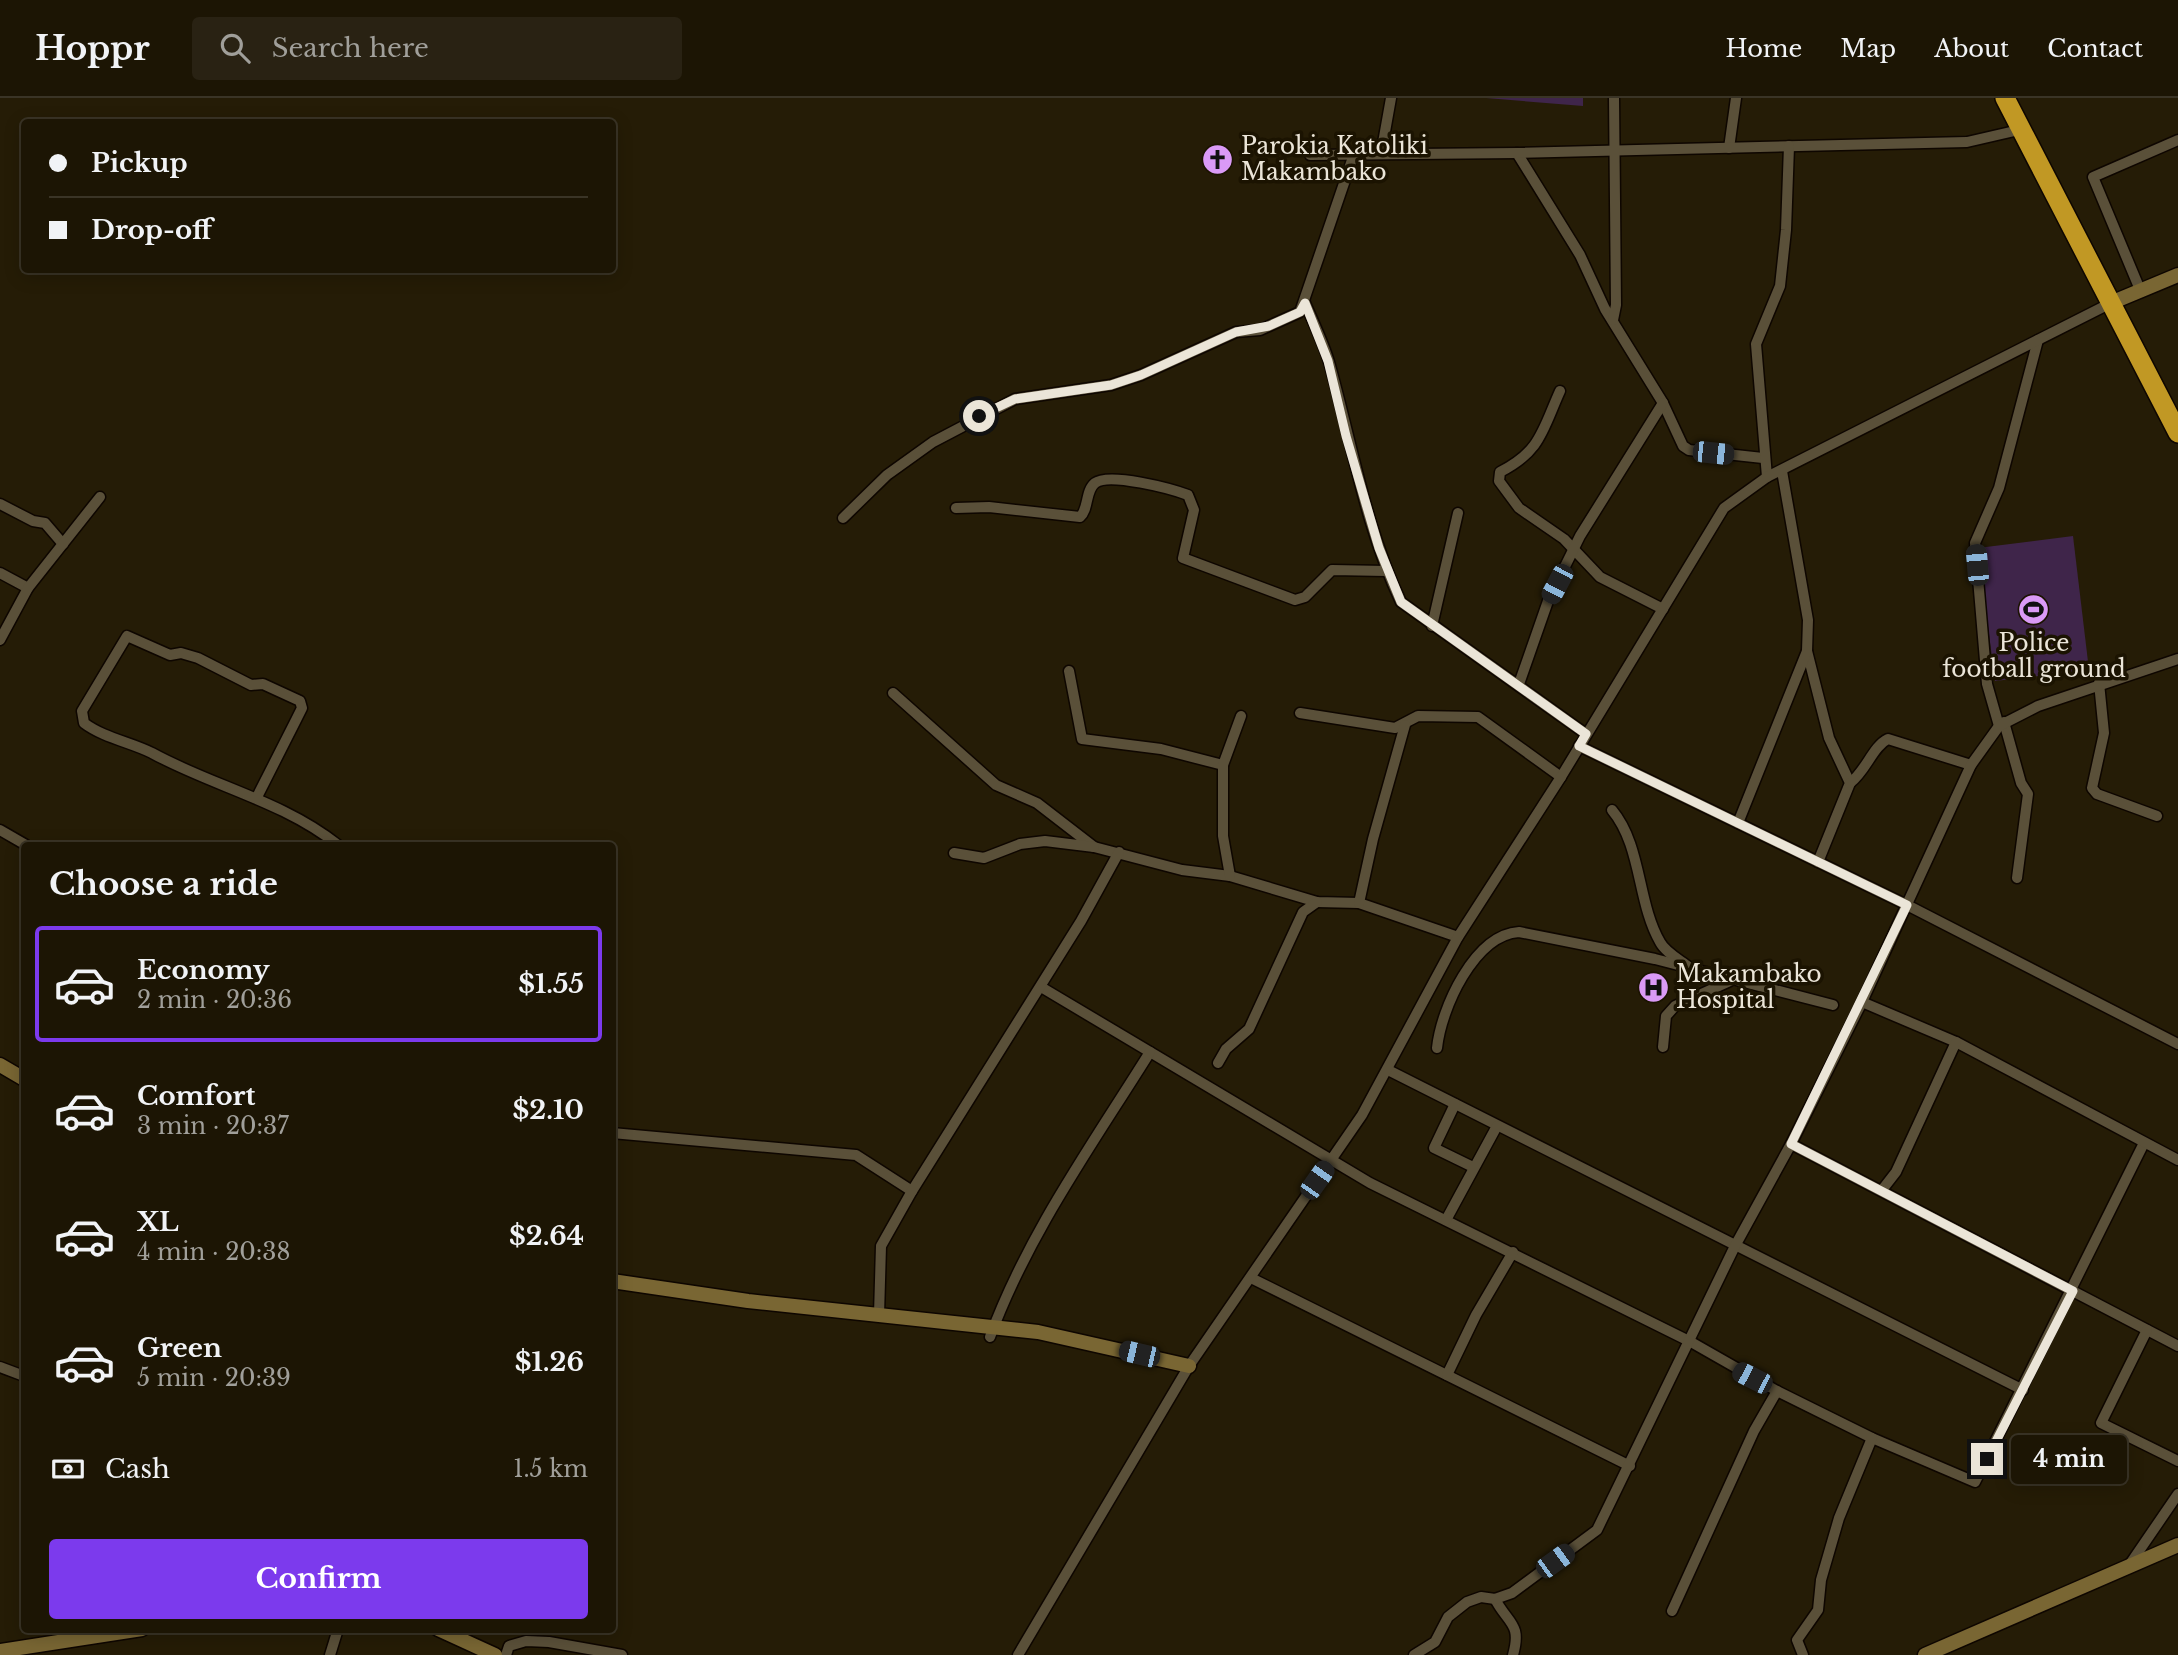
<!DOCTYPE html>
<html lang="en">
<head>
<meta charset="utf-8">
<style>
	body { margin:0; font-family:"Libre Baskerville",serif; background:#292213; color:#f1f3f6; height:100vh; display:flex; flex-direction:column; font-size:26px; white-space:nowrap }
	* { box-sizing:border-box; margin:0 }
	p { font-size:23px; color:#a09f9a }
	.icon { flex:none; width:38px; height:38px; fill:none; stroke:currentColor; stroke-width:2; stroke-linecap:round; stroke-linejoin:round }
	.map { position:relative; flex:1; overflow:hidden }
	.side { position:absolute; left:21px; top:744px; width:595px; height:791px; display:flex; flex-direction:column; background:#1c1504; border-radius:7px; box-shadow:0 4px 18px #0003,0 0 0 2px #3a3426 }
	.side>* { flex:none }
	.hud { position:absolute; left:21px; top:21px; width:595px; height:154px; border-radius:7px; box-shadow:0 4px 18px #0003,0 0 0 2px #3a3426; display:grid; align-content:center; height:154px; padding:0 28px; background:#1c1504 }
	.end { position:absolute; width:32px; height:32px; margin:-16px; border:9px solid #ebe5d8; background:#111; box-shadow:0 0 0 4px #111 }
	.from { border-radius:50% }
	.bubble { position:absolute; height:49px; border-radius:7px; background:#1c1504; box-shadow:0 4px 18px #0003,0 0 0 2px #3a3426; font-size:23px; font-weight:800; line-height:49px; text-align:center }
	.car { position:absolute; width:21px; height:42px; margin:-21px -10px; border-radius:9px; box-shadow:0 0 5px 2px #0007; background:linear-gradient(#222 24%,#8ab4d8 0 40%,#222 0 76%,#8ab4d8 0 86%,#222 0) }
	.hud b { display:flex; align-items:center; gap:24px; height:66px; font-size:26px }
	.hud b+b { border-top:2px solid #3a3426 }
	.hud i { width:18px; height:18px; background:#f1f3f6 }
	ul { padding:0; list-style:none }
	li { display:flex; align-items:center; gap:21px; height:116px; margin:0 14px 10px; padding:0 14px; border:4px solid transparent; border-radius:7px }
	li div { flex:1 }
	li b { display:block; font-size:26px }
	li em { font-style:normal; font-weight:800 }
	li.on { border-color:#7c3aed }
	li>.icon { width:63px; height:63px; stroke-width:1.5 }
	h2 { padding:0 28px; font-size:32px; line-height:84px }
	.pay { display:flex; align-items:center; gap:18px; height:77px; padding:0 28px; font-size:26px }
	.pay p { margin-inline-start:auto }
	.primary-button { display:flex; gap:14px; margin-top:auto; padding:14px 28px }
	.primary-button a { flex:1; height:80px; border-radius:7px; background:#7c3aed; color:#fff; font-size:28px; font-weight:800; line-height:80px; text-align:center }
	header { display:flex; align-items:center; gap:42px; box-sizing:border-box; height:98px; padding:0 35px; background:#1c1504; border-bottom:2px solid #3a3426 }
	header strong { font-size:33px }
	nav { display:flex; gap:38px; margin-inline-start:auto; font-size:24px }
	.search { width:490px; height:63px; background:#292213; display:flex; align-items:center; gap:18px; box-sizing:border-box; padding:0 24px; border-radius:7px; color:#a09f9a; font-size:26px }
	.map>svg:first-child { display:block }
	.grass { fill:#3f254a }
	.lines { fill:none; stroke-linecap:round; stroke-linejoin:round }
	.street-casing { stroke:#0e0600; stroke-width:13 }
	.secondary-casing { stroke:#0e0600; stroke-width:17 }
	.highway-casing { stroke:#0e0600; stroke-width:22 }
	.street { stroke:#5a5039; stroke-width:10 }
	.secondary { stroke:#796633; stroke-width:14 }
	.highway { stroke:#c19824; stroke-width:19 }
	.route { stroke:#ebe5d8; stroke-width:9 }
	.labels { text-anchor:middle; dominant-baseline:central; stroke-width:7; stroke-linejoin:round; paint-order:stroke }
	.poi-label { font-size:23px; fill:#ebe5d8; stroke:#1b1301; text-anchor:start }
</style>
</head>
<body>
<header>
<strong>Hoppr</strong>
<div class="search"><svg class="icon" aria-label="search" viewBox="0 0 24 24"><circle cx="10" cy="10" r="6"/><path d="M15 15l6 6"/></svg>Search here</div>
<nav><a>Home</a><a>Map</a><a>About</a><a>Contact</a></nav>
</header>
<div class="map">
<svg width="2178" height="1557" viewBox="0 0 2178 1557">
	<rect width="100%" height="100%" fill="#251c06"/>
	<!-- grass -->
	<g class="grass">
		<polygon points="1486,0 1583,0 1583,8"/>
		<polygon points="2073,438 2089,572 1995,583 1978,450"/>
	</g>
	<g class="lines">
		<defs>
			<g id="street">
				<polyline points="1729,50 1736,0"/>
				<polyline points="1517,55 1580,157 1605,211 1663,305 1683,348 1689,352 1763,360"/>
				<polyline points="1381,56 1391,0"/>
				<polyline points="1310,57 1517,55 1967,44 2019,32"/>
				<polyline points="2141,194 2093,79 2178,42"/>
				<path d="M1305 205C1313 224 1323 244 1329 264 1352 345 1365 428 1401 504L1586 636"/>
				<polyline points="1613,222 1616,207 1614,0"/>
				<path d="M1560 293C1542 333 1541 353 1500 374L1499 383 1519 410 1564 441 1600 479 1663 511"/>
				<polyline points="1767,379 1756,246 1780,188 1786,132 1789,48"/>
				<polyline points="0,406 33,423 45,425 63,446"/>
				<path d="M956 410 989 409 1080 419C1089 411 1085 393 1095 385 1109 374 1172 391 1188 397L1194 412 1183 460 1295 502 1305 499 1332 472 1386 473"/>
				<polyline points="843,420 887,377 933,344 1015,301 1111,287 1141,277 1236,234 1260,232 1300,214 1354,56"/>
				<polyline points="0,475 28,490"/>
				<polyline points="1432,528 1458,415"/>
				<polyline points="0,542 28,490 100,399"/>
				<polyline points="1807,553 1829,640 1850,685 1818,764"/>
				<polyline points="1069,573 1082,641 1161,651 1223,667"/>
				<polyline points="2099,585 2104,635 2092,690 2097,696 2157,718"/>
				<polyline points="1519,586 1548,503 1580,438 1663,305"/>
				<polyline points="893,595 996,687 1037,705 1094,749 1182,772 1230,778 1317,804 1359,805 1458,839"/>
				<polyline points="1300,615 1395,630 1418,618 1478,619 1561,679"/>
				<polyline points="2004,624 2021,685 2028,696 2017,780"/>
				<polyline points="1999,628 1987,586 1975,445 1999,390 2038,242"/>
				<polyline points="1579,648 1907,807 2178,946"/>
				<path d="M1850 685C1866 673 1873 648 1888 641L1971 667"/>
				<path d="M257 699 296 622 302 610 300 603 263 586 251 587 198 560 181 555 170 557 127 538 82 613 84 625C104 640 130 644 152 655 212 688 283 703 338 747"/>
				<path d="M1612 712C1642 748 1637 804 1660 844 1665 854 1680 862 1689 869"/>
				<polyline points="1738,725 1807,553 1808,522 1782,373"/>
				<polyline points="0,732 26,747"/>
				<polyline points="954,755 984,760 1020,746 1045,743 1094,749"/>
				<polyline points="1230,778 1223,738 1223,667 1241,618"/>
				<polyline points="1359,805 1373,741 1405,627"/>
				<polyline points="1041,889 1370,1085 1691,1244 1777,1293 1872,1340 1975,1384 2144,1045"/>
				<polyline points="1862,904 1956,944 2178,1062"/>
				<polyline points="1663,949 1666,918 1675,908 1730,883"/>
				<path d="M1437 950C1441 911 1474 837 1519 834L1655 861 1833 907"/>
				<polyline points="1218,965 1226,951 1249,931 1303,814 1317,804"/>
				<polyline points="1388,972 2023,1292"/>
				<polyline points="1455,1006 1434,1050 1473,1069"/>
				<polyline points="612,1035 856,1057 912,1093"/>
				<polyline points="1791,1046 2178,1248"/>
				<polyline points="1882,1092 1896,1074 1956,944"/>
				<polyline points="1446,1122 1497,1028"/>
				<polyline points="1251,1180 1630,1368"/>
				<polyline points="879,1217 881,1148 912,1093 1081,823 1119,754"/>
				<polyline points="2147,1232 2101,1325 2178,1363"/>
				<path d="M990 1239C1028 1136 1092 1047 1150 954"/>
				<polyline points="0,1269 24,1278"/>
				<polyline points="1447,1277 1476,1217 1513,1154"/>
				<polyline points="2128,1469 2178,1396"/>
				<path d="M1495 1501C1508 1526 1522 1525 1513 1557"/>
				<polyline points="1672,1513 1754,1333 1777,1293"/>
				<polyline points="330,1557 338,1531"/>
				<polyline points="506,1557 509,1548 526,1543 549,1544 622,1557"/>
				<polyline points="1018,1557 1189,1268 1362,1017 1458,839 1561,679 1724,410 1767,379 2113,204"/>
				<polyline points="1414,1557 1435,1544 1448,1519 1467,1504 1481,1499 1495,1501 1512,1495 1597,1432 1735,1148 1791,1046 1862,904 1971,667 1999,628 2038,608 2178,561"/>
				<polyline points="1803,1557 1797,1542 1818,1512 1821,1482 1839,1420 1872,1340"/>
			</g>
			<g id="secondary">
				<polyline points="2113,204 2178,177"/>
				<polyline points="0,967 24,981"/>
				<polyline points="612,1183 748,1203 1038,1234 1189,1268"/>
				<polyline points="438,1531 495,1557"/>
				<polyline points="0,1553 142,1531"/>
				<polyline points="1925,1557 2178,1447"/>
			</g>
			<polyline id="highway" points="2005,0 2178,335"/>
		</defs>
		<!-- street casing -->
		<use href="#street" class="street-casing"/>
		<!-- secondary casing -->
		<use href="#secondary" class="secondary-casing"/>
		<!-- highway casing -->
		<use href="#highway" class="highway-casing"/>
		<!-- street -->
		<use href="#street" class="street"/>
		<!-- secondary -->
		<use href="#secondary" class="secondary"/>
		<!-- highway -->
		<use href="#highway" class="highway"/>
	</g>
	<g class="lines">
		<!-- route -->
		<polyline class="route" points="979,318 1015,301 1111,287 1141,277 1236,234 1269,228 1300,214 1305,205 1328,263 1346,338 1379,450 1401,504 1586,636 1579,648 1907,807 1791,1046 2073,1193 1987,1361"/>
	</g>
	<!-- icons -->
	<defs>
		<symbol id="church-disc" viewBox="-11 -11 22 22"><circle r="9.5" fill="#da9af6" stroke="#1b1301"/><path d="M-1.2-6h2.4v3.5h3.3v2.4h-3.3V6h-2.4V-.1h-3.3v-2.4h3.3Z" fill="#111"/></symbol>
		<symbol id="stadium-disc" viewBox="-11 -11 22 22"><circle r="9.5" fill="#da9af6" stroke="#1b1301"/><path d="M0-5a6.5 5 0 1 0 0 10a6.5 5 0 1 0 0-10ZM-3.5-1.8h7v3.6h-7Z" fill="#111"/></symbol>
		<symbol id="hospital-disc" viewBox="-11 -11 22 22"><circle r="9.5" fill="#da9af6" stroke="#1b1301"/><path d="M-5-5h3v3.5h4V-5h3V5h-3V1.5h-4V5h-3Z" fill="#111"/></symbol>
	</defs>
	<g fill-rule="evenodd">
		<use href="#church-disc" x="1200" y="44" width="35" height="35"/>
		<use href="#stadium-disc" x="2016" y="494" width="35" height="35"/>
		<use href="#hospital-disc" x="1636" y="872" width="35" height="35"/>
	</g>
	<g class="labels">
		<!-- poi labels -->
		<g class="poi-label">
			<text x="1241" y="48">Parokia Katoliki<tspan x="1241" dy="26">Makambako</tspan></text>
			<text x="2034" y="545" text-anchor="middle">Police<tspan x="2034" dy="26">football ground</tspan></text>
			<text x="1676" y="876">Makambako<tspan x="1676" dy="26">Hospital</tspan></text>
		</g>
	</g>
</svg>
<i class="end from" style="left:979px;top:318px"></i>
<i class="end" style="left:1987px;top:1361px"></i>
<div class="bubble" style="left:2011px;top:1337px;width:116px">4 min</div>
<i class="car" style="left:1713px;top:355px;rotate:96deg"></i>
<i class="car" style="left:1977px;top:467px;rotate:355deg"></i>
<i class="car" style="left:1557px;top:486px;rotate:208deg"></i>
<i class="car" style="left:1317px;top:1082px;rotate:35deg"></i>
<i class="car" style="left:1139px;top:1256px;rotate:283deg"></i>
<i class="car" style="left:1752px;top:1280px;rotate:297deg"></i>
<i class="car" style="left:1555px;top:1463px;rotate:54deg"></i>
<div class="hud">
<b><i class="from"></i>Pickup</b>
<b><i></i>Drop-off</b>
</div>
<section class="side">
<h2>Choose a ride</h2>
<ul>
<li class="on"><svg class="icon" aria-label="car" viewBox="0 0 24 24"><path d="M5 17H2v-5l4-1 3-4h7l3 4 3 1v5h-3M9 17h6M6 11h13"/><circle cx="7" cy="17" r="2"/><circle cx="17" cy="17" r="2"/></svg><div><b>Economy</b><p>2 min · 20:36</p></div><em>$1.55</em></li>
<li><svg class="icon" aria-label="car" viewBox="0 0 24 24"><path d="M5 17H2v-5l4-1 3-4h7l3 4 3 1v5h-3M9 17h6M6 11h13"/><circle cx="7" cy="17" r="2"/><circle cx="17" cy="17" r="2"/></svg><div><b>Comfort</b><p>3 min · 20:37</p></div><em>$2.10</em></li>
<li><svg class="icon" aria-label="car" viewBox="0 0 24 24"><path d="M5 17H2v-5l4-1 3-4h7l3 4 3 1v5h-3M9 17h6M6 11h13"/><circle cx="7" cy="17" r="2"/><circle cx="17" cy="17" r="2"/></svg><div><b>XL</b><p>4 min · 20:38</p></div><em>$2.64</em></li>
<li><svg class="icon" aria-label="car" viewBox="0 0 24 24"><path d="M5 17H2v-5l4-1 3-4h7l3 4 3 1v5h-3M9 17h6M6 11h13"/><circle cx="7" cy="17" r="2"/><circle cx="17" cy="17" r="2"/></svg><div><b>Green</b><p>5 min · 20:39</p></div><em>$1.26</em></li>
</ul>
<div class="pay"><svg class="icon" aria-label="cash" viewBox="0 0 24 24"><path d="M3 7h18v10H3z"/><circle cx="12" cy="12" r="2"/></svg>Cash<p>1.5 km</p></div>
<div class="primary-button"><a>Confirm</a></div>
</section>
</div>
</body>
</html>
